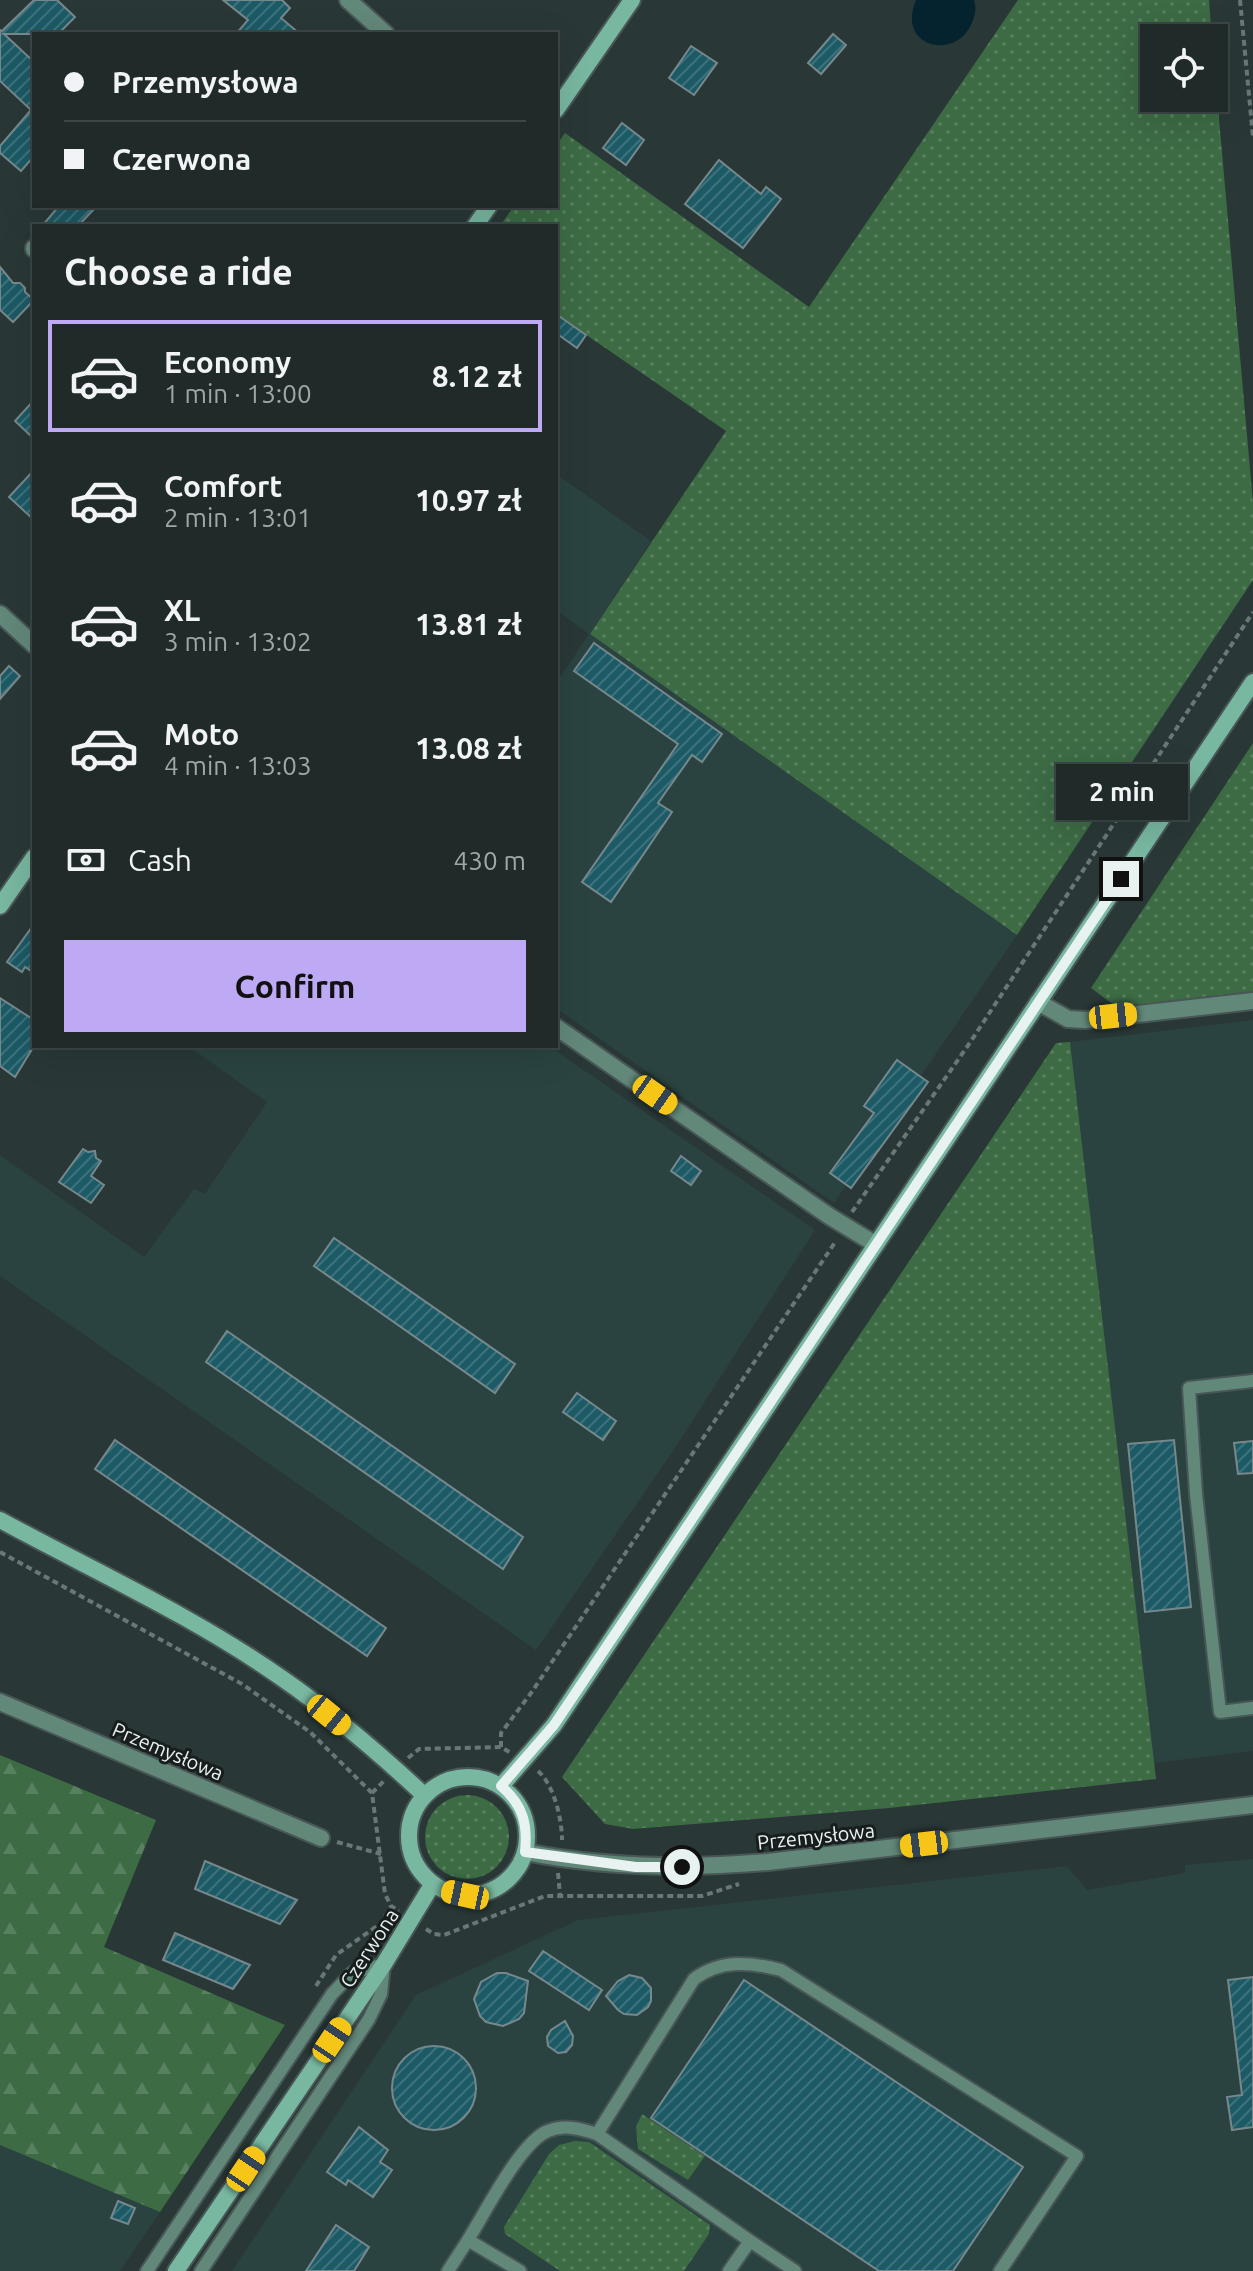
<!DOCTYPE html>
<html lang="en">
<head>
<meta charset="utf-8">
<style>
	body { margin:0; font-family:Ubuntu,sans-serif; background:#273231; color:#f1f3f6; height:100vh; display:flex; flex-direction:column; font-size:30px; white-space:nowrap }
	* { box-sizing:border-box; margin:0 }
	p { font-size:26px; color:#a1a7a8 }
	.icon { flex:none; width:44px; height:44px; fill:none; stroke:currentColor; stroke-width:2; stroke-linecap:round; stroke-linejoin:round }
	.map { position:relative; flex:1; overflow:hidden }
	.drawer { position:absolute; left:32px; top:224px; width:526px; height:824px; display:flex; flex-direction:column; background:#1f2a29; border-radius:0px; box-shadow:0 8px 32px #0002,0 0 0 2px #3c4646 }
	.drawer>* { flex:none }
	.banner { position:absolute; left:32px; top:32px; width:526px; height:176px; border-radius:0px; box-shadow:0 8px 32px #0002,0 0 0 2px #3c4646; display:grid; align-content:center; height:176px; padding:0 32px; background:#1f2a29 }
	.tools { position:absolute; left:1140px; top:24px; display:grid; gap:16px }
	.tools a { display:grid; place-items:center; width:88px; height:88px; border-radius:0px; background:#1f2a29; box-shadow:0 8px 32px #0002,0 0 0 2px #3c4646; font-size:40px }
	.end { position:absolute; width:36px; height:36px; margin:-18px; border:10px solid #e8f2f1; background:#111; box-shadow:0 0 0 4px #111 }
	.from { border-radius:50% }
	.bubble { position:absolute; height:56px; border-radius:0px; background:#1f2a29; box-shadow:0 8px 32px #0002,0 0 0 2px #3c4646; font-size:26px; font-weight:600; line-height:56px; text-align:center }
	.car { position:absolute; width:24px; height:48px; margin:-24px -12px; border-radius:10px; box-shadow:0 0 6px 2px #0007; background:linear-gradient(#f5c518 24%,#345 0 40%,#f5c518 0 76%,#345 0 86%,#f5c518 0) }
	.banner b { display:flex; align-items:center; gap:28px; height:76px; font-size:30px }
	.banner b+b { border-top:2px solid #3c4646 }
	.banner i { width:20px; height:20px; background:#f1f3f6 }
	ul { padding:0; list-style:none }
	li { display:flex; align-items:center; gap:24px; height:112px; margin:0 16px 12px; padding:0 16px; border:4px solid transparent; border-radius:0px }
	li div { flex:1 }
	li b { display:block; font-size:30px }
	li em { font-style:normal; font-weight:600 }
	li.active { border-color:#bea9f4 }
	li>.icon { width:72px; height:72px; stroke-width:1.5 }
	h2 { padding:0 32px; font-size:36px; line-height:96px }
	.pay { display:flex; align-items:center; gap:20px; height:88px; padding:0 32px; font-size:30px }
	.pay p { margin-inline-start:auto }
	.cta { display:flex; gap:16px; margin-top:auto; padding:16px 32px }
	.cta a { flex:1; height:92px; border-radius:0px; background:#bea9f4; color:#111; font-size:32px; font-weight:600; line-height:92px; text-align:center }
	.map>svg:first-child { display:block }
	.built { fill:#2a4341 }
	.grass { fill:url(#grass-dots) }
	.forest { fill:url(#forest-firs) }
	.water { fill:#05222f }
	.building { fill:url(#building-hatch); stroke:#77888c; stroke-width:2 }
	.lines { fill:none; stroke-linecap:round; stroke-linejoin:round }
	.lane-casing { stroke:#485655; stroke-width:16 }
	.street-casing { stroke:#485655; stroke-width:20 }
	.secondary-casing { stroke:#485655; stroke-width:20 }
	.path { stroke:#6a7776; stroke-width:4; stroke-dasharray:6 4; stroke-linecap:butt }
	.lane { stroke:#62887a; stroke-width:12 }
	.street { stroke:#62887a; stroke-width:16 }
	.secondary { stroke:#78b7a0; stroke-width:16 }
	.route { stroke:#e8f2f1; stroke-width:10 }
	.labels { text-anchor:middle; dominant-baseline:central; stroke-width:6; stroke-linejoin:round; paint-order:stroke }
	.street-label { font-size:20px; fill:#e8f2f1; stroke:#171e1d }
</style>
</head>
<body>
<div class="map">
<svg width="1253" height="2271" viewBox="0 0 1253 2271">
	<defs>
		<pattern id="grass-dots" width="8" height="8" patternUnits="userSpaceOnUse" patternTransform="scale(2)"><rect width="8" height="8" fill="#3c6b44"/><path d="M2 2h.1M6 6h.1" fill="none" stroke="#58815f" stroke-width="1.8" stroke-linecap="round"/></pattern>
		<pattern id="forest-firs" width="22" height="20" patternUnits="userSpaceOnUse" patternTransform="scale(2)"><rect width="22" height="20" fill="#3c6b44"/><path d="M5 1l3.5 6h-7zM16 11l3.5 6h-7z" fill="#58815f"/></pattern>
		<pattern id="building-hatch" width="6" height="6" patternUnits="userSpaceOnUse" patternTransform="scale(2)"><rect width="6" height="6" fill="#1c5a65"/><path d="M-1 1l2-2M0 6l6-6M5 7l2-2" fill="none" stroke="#3d727c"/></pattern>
	</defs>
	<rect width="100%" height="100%" fill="#293837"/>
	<!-- built -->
	<g class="built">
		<polygon points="556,474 651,541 590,634 1017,935 834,1203 556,1008 556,683 589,634 556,610"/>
		<polygon points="1253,1020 1253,1751 1153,1763 1070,1042"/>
		<polygon points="188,1046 549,1046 815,1230 673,1451 536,1650 0,1276 0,1155 144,1257 194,1189 205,1194 267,1102"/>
		<polygon points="1253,1859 1253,2271 232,2271 416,1995 578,1920 1067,1866 1087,1890 1185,1873 1185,1865"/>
		<polygon points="0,2145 160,2212 120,2271 0,2271"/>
	</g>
	<!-- grass -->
	<g class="grass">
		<polygon points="1018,0 1209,0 1212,38 1154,38 1154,98 1214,98 1214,62 1253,503 1253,580 1017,935 590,634 726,431 556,314 556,226 500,226 514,206 556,206 556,146 565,133 809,307"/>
		<polygon points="1253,743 1253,995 1122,1011 1091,988"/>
		<polygon points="1070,1042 1156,1779 889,1808 633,1829 605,1824 562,1777 1056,1043"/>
		<circle cx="467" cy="1837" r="42"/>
		<polygon points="642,2114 705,2156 688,2180 638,2149 636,2127"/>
		<polygon points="575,2141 589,2142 710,2225 709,2234 684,2271 560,2271 505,2234 504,2227 549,2154 559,2145"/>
	</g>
	<!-- forest -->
	<polygon class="forest" points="0,1755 156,1820 104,1947 285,2025 160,2212 0,2145"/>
	<!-- water -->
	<path class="water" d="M916 0H974C977 10 975 15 971 25 954 61 896 47 916 0Z"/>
	<!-- building -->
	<g class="building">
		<polygon points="34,0 57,0 75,17 58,34 4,34 34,62 34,156 21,171 0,153 0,146 31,110 0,81 0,30 2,31"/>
		<polygon points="223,0 282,0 290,8 281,18 300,34 236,34 248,20"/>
		<polygon points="833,34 846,45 821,74 808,63"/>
		<polygon points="691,46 717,63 694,95 669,78"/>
		<polygon points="622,123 644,140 626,165 603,148"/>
		<polygon points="719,160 761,194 766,187 781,199 743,248 685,204"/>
		<polygon points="59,206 97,206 78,226 42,226"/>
		<polygon points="0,267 13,283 20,283 25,288 25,292 34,300 13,322 0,310"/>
		<polygon points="556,314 586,335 577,348 556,333"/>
		<polygon points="34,400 34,439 15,421"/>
		<polygon points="34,470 34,520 9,497"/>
		<polygon points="594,643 722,734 702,762 692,755 658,803 672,812 611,902 582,882 678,744 574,671"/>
		<polygon points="9,666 20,676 0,699 0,676"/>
		<polygon points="34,924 34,973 25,967 22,972 7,962"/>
		<polygon points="0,998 34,1020 34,1046 15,1077 0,1066"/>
		<polygon points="897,1060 928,1082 851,1188 830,1173 874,1113 864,1106"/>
		<polygon points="83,1149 88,1152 95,1151 96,1158 101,1161 91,1176 104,1185 91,1203 59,1182"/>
		<polygon points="681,1156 701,1171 691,1185 671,1171"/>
		<polygon points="334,1238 515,1364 495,1393 314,1266"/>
		<polygon points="227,1331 523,1537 503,1569 206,1362"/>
		<polygon points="577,1393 616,1421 603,1440 563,1412"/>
		<polygon points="115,1440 386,1628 367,1656 95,1469"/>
		<polygon points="1174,1440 1191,1607 1145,1612 1128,1444"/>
		<polygon points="1253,1441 1253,1473 1238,1474 1234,1443"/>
		<polygon points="205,1861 297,1900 280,1924 195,1889"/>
		<polygon points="175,1933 250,1965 233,1989 163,1960"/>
		<polygon points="543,1951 602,1990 589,2010 529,1971"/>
		<polygon points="497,1973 506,1973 528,1981 524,2013 519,2019 503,2026 486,2022 480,2016 474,1999 481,1982"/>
		<polygon points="629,1975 642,1978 651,1988 651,2001 648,2007 637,2015 624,2014 618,2010 606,1996 618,1981"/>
		<polygon points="1253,1977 1253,2127 1232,2130 1227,2097 1242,2095 1228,1980"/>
		<polygon points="744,1980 1023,2167 953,2271 879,2271 651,2118"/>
		<polygon points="565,2021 573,2036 572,2045 566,2052 558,2053 548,2046 547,2037 551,2030"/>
		<circle cx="434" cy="2088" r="42"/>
		<polygon points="359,2127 388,2150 380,2162 392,2170 373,2197 348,2180 346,2185 327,2172"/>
		<polygon points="118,2201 135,2208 128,2224 111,2218"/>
		<polygon points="336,2225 369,2247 354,2271 306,2271"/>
	</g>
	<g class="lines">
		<defs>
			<g id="lane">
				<polyline points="1253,1381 1189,1388 1196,1494 1220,1712 1253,1708"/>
				<polyline points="597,2134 750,2241"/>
				<path d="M468 2240C485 2213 521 2141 548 2131 565 2124 581 2129 597 2134L694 1979C721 1959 750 1962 781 1970L1077 2156 1000 2271"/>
				<polyline points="147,2271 332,1994 352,1973 384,1964 381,1994 369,2019 201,2271"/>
				<polyline points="448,2271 468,2240 520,2271"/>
				<polyline points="729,2271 750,2241 795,2271"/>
			</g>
			<g id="street">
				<polyline points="348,0 386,34"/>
				<polyline points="34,248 34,249"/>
				<polyline points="0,614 34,645"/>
				<polyline points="1038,1002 1068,1019 1085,1020 1253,1001"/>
				<polyline points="556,1027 829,1216 875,1244"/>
				<polyline points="0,1702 321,1838"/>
				<path d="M525 1852C606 1868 686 1869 768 1862L1253 1805"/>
			</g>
			<g id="secondary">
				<polyline points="556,110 632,0"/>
				<polyline points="475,226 489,206"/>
				<polyline points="0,906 34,857"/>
				<path d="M0 1520C94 1571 195 1617 283 1679 332 1713 380 1754 424 1795"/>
				<circle cx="468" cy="1836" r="59"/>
				<polyline points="501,1786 554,1725 1253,682"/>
				<polyline points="176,2271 384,1964 432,1885"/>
			</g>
		</defs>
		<!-- lane casing -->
		<use href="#lane" class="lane-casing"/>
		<!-- street casing -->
		<use href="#street" class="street-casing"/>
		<!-- secondary casing -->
		<use href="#secondary" class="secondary-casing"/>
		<!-- path -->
		<g class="path">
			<polyline points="1240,0 1253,137"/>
			<polyline points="852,1212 969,1044 1253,612"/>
			<polyline points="0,1552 242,1684 310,1732 372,1793 385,1894 391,1906 399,1911"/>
			<polyline points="501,1747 501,1733 531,1693 836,1241"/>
			<polyline points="408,1758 419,1749 501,1747 511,1753"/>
			<path d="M538 1771C554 1785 562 1819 562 1840"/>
			<polyline points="372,1793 384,1781"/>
			<polyline points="337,1842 381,1854"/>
			<polyline points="558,1873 560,1895"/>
			<polyline points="426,1929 434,1934 444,1935 545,1896 702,1896 739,1884"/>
			<polyline points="316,1986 336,1955 380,1924 391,1906"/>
		</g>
		<!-- lane -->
		<use href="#lane" class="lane"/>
		<!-- street -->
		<use href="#street" class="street"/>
		<!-- secondary -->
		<use href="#secondary" class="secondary"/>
	</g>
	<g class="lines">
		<!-- route -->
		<path class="route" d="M682 1867H636L525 1852C528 1824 523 1805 501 1786L554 1725 1121 879"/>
	</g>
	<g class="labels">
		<!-- street labels -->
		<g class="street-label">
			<text transform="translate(168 1751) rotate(23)">Przemysłowa</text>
			<text transform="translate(816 1836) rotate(-6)">Przemysłowa</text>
			<text transform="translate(369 1948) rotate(-57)">Czerwona</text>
		</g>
	</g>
</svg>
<div class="tools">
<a><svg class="icon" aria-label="locate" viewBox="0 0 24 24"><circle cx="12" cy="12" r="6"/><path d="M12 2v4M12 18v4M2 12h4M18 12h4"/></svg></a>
</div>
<i class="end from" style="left:682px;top:1867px"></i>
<i class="end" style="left:1121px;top:879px"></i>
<div class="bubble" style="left:1056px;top:764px;width:132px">2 min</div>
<i class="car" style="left:1113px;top:1016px;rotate:84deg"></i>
<i class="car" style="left:655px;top:1095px;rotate:125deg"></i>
<i class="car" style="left:329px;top:1715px;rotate:129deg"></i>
<i class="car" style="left:924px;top:1844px;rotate:263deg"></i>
<i class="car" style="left:465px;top:1895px;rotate:282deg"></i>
<i class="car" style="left:332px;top:2040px;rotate:34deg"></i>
<i class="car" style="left:246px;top:2169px;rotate:34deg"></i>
<div class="banner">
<b><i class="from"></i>Przemysłowa</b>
<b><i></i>Czerwona</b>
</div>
<section class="drawer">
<h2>Choose a ride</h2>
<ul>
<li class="active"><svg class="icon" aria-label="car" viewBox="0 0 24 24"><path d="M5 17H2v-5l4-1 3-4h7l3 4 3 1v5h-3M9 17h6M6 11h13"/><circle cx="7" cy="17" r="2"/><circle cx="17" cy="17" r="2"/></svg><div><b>Economy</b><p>1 min · 13:00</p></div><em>8.12 zł</em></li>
<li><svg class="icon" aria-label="car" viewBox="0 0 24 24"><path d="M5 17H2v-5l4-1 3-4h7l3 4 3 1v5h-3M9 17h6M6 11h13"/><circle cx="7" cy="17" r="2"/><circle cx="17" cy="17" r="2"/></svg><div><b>Comfort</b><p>2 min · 13:01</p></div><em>10.97 zł</em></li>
<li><svg class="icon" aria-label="car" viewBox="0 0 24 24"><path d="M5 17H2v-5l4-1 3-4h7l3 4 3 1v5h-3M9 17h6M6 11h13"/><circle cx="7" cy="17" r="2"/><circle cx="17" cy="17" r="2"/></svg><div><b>XL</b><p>3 min · 13:02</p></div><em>13.81 zł</em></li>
<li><svg class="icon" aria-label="car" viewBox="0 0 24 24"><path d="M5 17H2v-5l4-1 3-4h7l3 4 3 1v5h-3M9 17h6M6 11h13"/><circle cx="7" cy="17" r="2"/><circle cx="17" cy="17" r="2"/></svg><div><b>Moto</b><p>4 min · 13:03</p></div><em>13.08 zł</em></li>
</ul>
<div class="pay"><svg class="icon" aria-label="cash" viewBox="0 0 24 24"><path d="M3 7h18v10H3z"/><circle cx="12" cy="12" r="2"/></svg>Cash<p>430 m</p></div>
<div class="cta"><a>Confirm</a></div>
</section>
</div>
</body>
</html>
